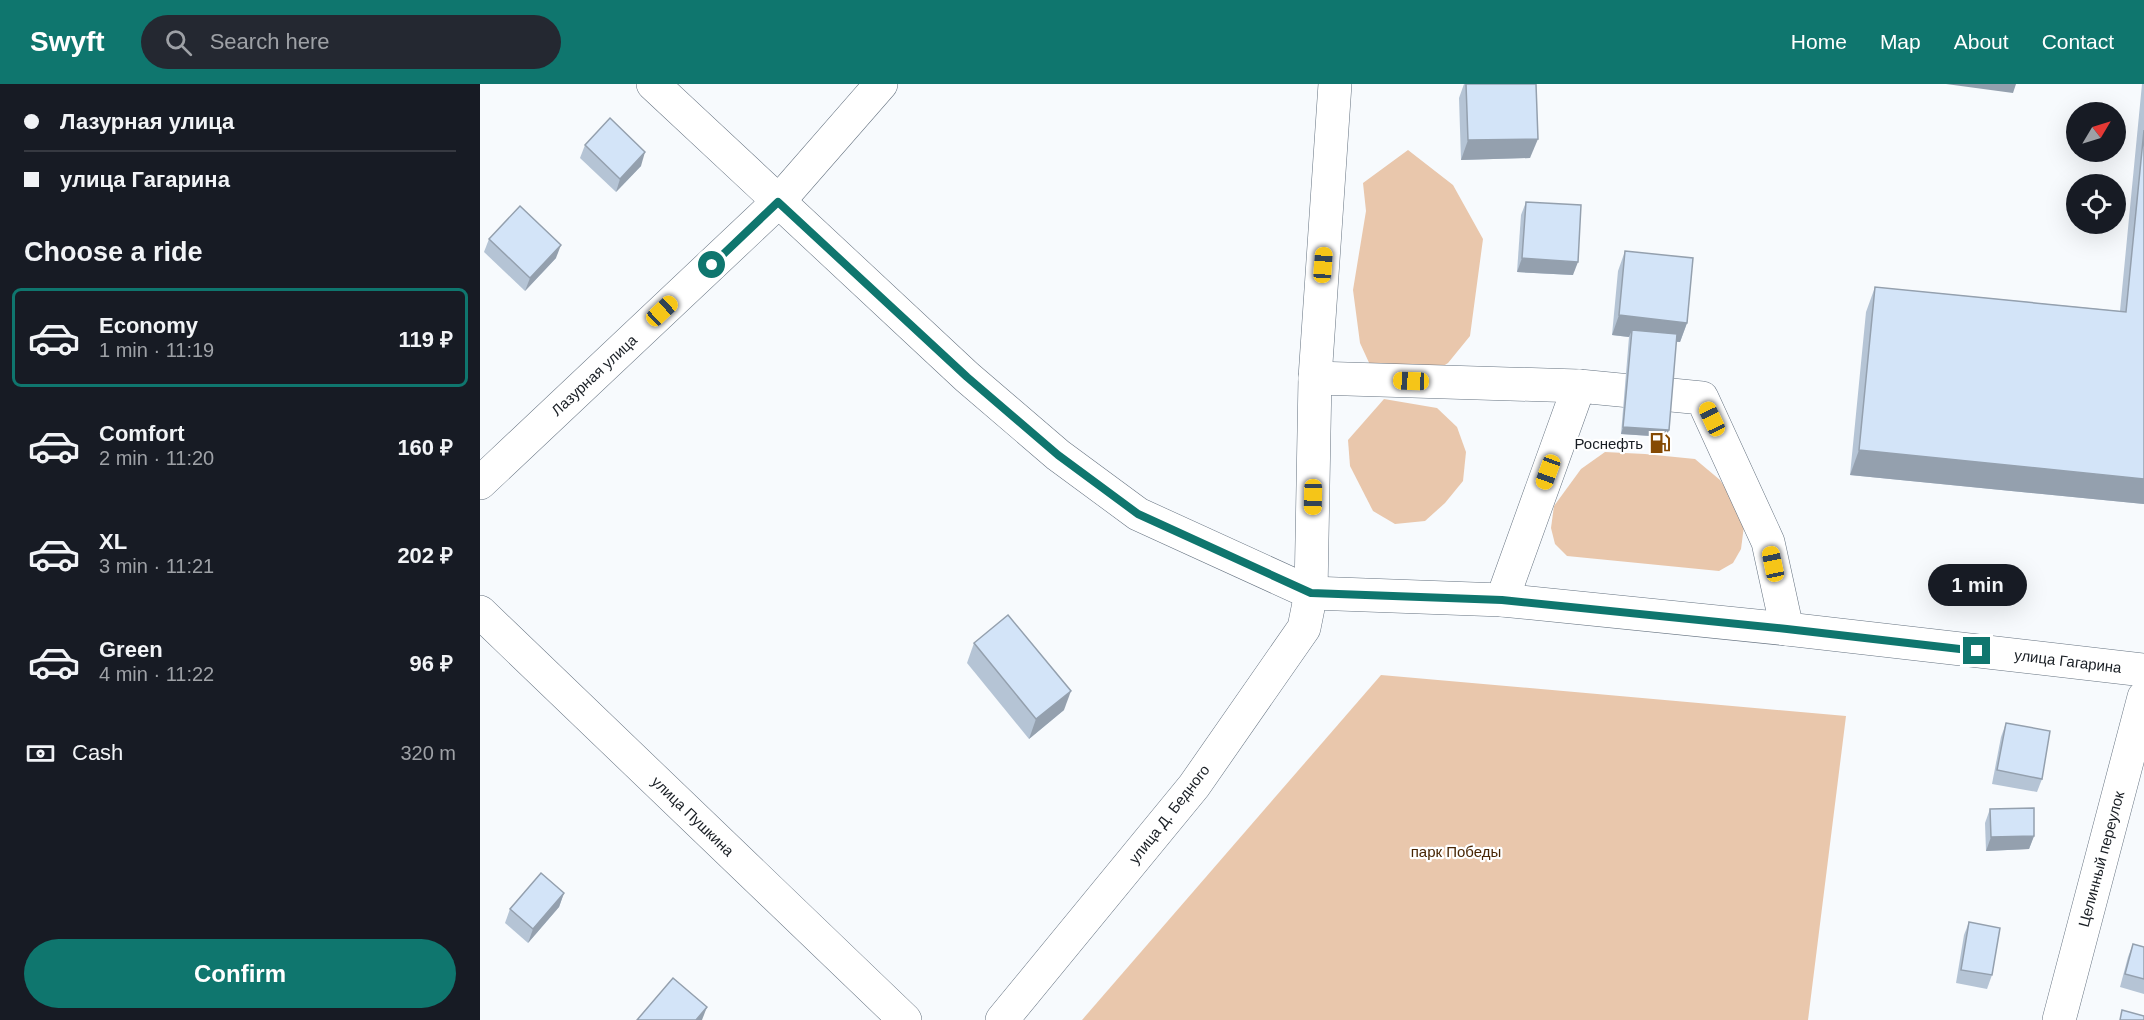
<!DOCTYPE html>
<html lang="en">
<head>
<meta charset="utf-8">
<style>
	body { margin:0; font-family:Arial,sans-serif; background:#242831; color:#f1f3f6; height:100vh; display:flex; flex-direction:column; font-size:22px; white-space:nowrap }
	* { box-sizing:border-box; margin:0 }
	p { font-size:20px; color:#9ea1a6 }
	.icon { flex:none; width:33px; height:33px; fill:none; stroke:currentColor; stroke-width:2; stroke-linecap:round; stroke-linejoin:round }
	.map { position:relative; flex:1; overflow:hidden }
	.side { display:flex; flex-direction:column; background:#171b24; width:480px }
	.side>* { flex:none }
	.banner { display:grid; align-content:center; height:132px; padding:0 24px; background:#171b24 }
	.needle { width:39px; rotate:52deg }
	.buttons { position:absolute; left:1586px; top:18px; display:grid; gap:12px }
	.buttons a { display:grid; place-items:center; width:60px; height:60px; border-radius:50%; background:#171b24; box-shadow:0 6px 24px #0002; font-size:30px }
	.end { position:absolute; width:27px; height:27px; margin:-14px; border:8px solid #0f766e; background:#fff; box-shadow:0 0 0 3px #fff }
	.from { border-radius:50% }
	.bubble { position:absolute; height:42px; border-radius:21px; background:#171b24; box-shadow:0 6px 24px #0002; font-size:20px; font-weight:600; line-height:42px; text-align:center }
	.car { position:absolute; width:18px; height:36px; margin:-18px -9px; border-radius:8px; box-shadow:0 0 4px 2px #0007; background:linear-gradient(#f5c518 24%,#345 0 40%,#f5c518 0 76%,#345 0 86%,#f5c518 0) }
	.banner b { display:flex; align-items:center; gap:21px; height:57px; font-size:22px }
	.banner b+b { border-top:2px solid #363941 }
	.banner i { width:15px; height:15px; background:#f1f3f6 }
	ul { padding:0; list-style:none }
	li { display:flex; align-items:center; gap:18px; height:99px; margin:0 12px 9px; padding:0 12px; border:3px solid transparent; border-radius:9px }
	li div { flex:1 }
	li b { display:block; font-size:22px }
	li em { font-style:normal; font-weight:600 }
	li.current { border-color:#0f766e }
	li>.icon { width:54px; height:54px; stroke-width:1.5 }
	h2 { padding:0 24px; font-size:27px; line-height:72px }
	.pay { display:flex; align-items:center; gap:15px; height:66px; padding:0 24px; font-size:22px }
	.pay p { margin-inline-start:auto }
	.primary-button { display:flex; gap:12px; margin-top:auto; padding:12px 24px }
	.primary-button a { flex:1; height:69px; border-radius:36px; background:#0f766e; color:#fff; font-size:24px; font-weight:600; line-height:69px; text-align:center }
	header { display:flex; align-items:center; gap:36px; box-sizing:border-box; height:84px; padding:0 30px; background:#0f766e; color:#fff }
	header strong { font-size:28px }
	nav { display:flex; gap:33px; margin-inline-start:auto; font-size:21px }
	.search { width:420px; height:54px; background:#242831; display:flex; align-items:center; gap:15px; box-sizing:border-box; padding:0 21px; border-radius:33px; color:#9ea1a6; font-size:22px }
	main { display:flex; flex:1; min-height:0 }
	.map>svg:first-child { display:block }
	.green { fill:#e9c7ac }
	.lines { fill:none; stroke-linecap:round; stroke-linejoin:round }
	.minor-casing { stroke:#667381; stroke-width:34 }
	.minor { stroke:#fff; stroke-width:33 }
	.wall { fill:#b5c4d5 }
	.shaded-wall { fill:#94a0ae }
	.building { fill:#d3e4f8; stroke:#94a0ae; stroke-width:1.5 }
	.route { stroke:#0f766e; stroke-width:8 }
	.labels { text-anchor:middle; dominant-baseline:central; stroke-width:4.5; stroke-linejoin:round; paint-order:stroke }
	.street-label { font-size:15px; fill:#191e24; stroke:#fff }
	.poi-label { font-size:15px; fill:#191e24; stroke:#fff; text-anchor:end }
	.park-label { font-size:15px; fill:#482604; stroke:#fff }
</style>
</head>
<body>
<header>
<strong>Swyft</strong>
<div class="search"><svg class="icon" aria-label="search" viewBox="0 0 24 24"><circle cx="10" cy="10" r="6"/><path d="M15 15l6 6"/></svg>Search here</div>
<nav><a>Home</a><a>Map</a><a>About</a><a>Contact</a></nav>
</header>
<main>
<section class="side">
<div class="banner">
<b><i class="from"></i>Лазурная улица</b>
<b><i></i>улица Гагарина</b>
</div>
<h2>Choose a ride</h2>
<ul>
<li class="current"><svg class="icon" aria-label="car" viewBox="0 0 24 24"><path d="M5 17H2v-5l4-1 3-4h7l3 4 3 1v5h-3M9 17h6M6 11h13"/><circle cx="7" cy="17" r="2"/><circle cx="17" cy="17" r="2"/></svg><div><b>Economy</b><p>1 min · 11:19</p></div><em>119 ₽</em></li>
<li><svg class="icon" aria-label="car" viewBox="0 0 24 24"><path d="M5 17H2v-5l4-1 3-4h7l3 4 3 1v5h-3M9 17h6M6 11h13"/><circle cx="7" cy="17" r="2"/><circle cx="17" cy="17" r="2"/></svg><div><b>Comfort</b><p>2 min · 11:20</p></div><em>160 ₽</em></li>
<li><svg class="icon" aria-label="car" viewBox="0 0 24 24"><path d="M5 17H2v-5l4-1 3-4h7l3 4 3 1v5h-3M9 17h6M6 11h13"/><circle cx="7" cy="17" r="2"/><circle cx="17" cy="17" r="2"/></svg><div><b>XL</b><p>3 min · 11:21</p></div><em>202 ₽</em></li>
<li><svg class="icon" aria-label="car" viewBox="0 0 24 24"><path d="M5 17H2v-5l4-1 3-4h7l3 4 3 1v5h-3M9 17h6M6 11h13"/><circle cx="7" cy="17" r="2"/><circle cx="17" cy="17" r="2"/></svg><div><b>Green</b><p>4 min · 11:22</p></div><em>96 ₽</em></li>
</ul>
<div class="pay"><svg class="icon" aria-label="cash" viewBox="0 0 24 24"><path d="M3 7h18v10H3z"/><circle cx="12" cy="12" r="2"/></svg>Cash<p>320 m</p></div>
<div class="primary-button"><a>Confirm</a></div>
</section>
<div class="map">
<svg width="1664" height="936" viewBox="0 0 1664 936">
	<rect width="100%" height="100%" fill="#f7fafd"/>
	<!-- green -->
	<g class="green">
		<polygon points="928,66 973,101 1003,155 990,252 968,279 943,295 891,283 880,259 873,206 886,127 883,99"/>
		<polygon points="904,315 957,324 977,343 986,368 983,397 965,419 945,437 915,440 893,427 870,382 868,356"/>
		<polygon points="1125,368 1165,370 1215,375 1240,396 1256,420 1264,442 1261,465 1253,479 1239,487 1087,472 1075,460 1071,444 1074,422 1101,385"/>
		<polygon points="901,591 1366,632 1328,936 602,936"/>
	</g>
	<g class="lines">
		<defs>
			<g id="minor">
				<polyline points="173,0 487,293 578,371 658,430 831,509 1022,516 1307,545 1664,586"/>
				<polyline points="835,294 1099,302"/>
				<polyline points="0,399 298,118 401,0"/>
				<polyline points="1022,516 1099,302 1222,314 1288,458 1307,545"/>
				<polyline points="0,528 425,936"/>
				<polyline points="522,936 714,702 824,544 831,509 835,294 855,0"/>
				<polyline points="1579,936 1664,613"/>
			</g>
		</defs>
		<!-- minor casing -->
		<use href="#minor" class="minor-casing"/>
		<!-- minor -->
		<use href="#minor" class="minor"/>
	</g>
	<!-- wall -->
	<g class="wall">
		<polygon points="984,0 1056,0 1050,74 981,76 979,14"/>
		<polygon points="1662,0 1664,0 1664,420 1370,391 1386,228 1395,203 1640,227"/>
		<polygon points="105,61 161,82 136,108 100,74"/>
		<polygon points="1046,118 1093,191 1037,188 1041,131"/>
		<polygon points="9,155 76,174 45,207 4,168"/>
		<polygon points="1145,167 1207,239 1200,258 1196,258 1189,346 1186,353 1141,350 1149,253 1132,251 1138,187"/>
		<polygon points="494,559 584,626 549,655 487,579"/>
		<polygon points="1526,639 1562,695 1557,708 1512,700 1521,653"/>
		<polygon points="1510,725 1554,752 1549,765 1506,767 1505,739"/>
		<polygon points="84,809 79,823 48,859 25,839 30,825"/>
		<polygon points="1489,838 1512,891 1507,905 1476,899 1484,851"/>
		<polygon points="1653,860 1664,863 1664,910 1640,903 1648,873"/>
	</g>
	<!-- shaded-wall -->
	<g class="shaded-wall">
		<polygon points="1466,0 1536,0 1533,9"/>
		<polygon points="1058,55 1050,74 981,76 988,56"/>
		<polygon points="165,68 161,82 136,108 140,95"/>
		<polygon points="81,161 76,174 45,207 50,194"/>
		<polygon points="1042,174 1098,178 1093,191 1037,188"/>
		<polygon points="1139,231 1207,239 1200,258 1151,253 1152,246 1149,253 1132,251"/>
		<polygon points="1143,343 1189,346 1186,353 1141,350"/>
		<polygon points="1379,366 1664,395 1664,420 1370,391"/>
		<polygon points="591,607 584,626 549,655 556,635"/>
		<polygon points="1554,752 1549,765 1506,767 1511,753"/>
		<polygon points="84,809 79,823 48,859 53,845"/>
		<polygon points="227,923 222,936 216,936"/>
	</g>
	<!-- building -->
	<g class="building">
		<polygon points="986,0 1056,0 1058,55 988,56"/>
		<polygon points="130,34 165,68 140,95 105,61"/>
		<polygon points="1664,46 1664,395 1379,366 1395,203 1646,228"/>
		<polygon points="1046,118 1101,121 1098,178 1042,174"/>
		<polygon points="40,122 81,161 50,194 9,155"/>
		<polygon points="1145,167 1213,174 1207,239 1139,231"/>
		<polygon points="1152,246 1197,250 1189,346 1143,343"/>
		<polygon points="528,531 591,607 556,635 494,559"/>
		<polygon points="1526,639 1570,647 1562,695 1517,686"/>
		<polygon points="1554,724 1554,752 1511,753 1510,725"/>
		<polygon points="61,789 84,809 53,845 30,825"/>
		<polygon points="1489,838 1520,844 1512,891 1481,886"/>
		<polygon points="1653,860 1664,863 1664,895 1645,890"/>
		<polygon points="193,894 227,923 216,936 157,936"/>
		<polygon points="1642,926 1664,932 1664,936 1640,936"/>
	</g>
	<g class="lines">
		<!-- route -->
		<polyline class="route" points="232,181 298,118 487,293 578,371 658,430 831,509 1022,516 1307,545 1497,567"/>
	</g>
	<!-- icons -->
	<defs>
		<symbol id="fuel-bare" viewBox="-9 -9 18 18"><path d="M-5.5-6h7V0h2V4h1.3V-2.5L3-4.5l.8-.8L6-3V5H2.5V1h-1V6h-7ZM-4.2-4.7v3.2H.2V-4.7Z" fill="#854a04" stroke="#fff" stroke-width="2.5" paint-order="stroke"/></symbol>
	</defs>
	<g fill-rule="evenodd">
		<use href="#fuel-bare" x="1165" y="344" width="30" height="30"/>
	</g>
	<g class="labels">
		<!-- street labels -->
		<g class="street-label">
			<text transform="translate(114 291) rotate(-43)">Лазурная улица</text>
			<text transform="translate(1588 577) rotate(7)">улица Гагарина</text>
			<text transform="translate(689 730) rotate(-52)">улица Д. Бедного</text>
			<text transform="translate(213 732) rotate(44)">улица Пушкина</text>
			<text transform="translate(1621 775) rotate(-75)">Целинный переулок</text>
		</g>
		<!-- poi labels -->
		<g class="poi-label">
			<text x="1163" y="359">Роснефть</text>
		</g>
		<!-- park labels -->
		<g class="park-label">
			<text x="976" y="767">парк Победы</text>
		</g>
	</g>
</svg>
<div class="buttons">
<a><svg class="needle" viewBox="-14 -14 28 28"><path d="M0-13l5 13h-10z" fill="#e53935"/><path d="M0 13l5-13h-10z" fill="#9ea1a6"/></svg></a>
<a><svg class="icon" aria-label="locate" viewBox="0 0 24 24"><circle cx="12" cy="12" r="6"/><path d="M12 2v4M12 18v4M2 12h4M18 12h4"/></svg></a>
</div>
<i class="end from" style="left:232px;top:181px"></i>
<i class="end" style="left:1497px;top:567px"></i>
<div class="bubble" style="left:1448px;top:480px;width:99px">1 min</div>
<i class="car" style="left:843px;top:181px;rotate:4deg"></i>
<i class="car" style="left:182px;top:227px;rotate:47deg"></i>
<i class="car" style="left:931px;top:297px;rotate:272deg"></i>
<i class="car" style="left:1232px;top:335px;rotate:335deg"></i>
<i class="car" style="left:1068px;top:388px;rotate:200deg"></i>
<i class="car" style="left:833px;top:413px;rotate:181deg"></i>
<i class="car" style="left:1293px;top:480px;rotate:348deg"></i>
</div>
</main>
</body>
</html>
